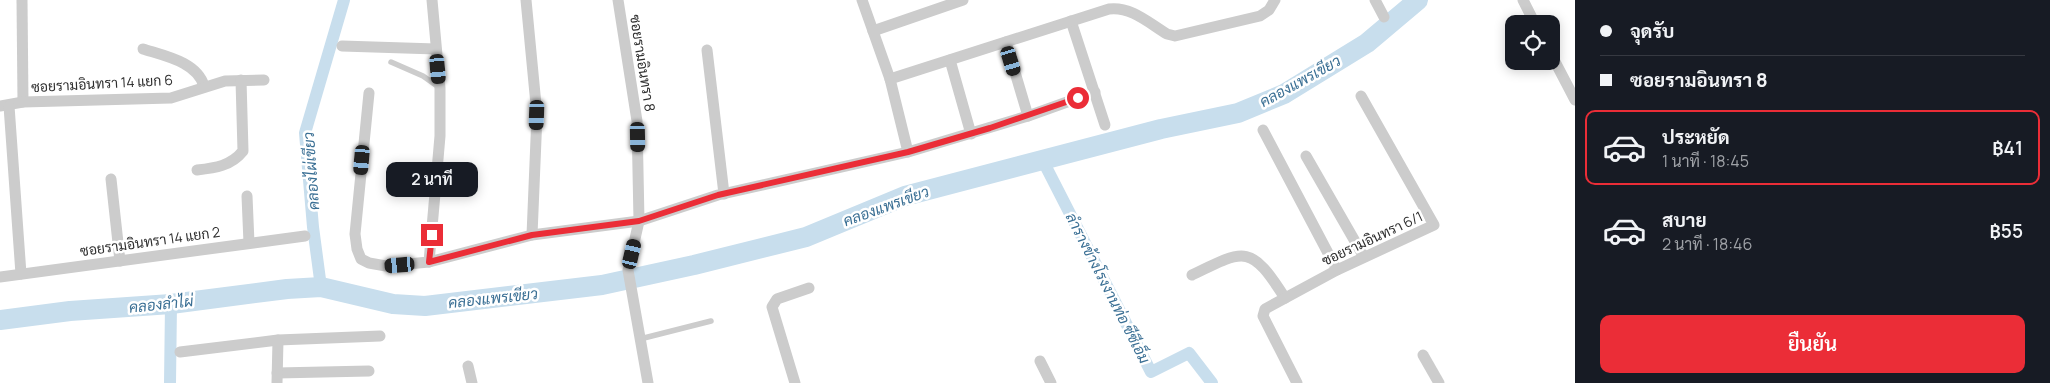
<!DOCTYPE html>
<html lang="th">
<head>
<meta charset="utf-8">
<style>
	body { margin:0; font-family:Manrope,Sarabun,sans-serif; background:#20242c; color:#f1f3f6; height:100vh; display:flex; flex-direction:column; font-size:19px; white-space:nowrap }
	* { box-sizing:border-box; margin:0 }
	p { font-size:16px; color:#9ea1a6 }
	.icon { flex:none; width:28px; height:28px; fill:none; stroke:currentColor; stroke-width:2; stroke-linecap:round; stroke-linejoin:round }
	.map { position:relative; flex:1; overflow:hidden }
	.side { display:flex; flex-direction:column; background:#171b24; width:475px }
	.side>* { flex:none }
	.top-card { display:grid; align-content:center; height:110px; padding:0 25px; background:#171b24 }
	.buttons { position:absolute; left:1505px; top:15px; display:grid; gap:10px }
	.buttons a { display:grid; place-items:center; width:55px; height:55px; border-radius:10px; background:#171b24; box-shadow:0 2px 12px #0003; font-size:25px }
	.end { position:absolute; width:22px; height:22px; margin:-11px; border:6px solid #eb2d37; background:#fff; box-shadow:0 0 0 2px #fff }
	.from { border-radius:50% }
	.bubble { position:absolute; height:35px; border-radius:10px; background:#171b24; box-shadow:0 2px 12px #0003; font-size:16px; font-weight:600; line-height:35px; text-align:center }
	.car { position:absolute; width:15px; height:30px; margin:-15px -8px; border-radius:6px; box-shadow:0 0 4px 1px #0007; background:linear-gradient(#222 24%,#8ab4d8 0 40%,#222 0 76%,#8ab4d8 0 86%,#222 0) }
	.top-card b { display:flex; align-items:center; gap:18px; height:48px; font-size:19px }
	.top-card b+b { border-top:1px solid #363941 }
	.top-card i { width:12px; height:12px; background:#f1f3f6 }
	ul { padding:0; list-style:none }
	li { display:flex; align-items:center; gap:15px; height:75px; margin:0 10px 8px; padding:0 15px; border:2px solid transparent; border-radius:10px }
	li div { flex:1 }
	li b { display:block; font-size:19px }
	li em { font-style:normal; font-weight:600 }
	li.active { border-color:#eb2d37 }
	li>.icon { width:45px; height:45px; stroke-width:1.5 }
	.primary-button { display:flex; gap:10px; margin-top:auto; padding:10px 25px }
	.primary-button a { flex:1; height:58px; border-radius:10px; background:#eb2d37; color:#fff; font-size:20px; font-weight:600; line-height:58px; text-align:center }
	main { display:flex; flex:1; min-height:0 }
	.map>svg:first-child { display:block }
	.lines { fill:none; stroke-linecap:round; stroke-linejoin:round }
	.canal { stroke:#c8deed; stroke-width:12 }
	.river { stroke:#c8deed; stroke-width:20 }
	.service { stroke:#ccc; stroke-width:5.5 }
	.minor { stroke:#ccc; stroke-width:11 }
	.route { stroke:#eb2d37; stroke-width:6 }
	.labels { text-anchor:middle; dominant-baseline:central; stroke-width:5; stroke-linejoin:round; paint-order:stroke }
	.street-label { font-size:14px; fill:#2f2f2f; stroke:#fff }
	.water-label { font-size:15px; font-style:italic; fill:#3a6f94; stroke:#fff }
</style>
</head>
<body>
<main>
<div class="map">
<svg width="1575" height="383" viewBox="0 0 1575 383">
	<rect width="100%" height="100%" fill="#fff"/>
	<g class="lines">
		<!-- canal -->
		<g class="canal">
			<polyline points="1042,159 1151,372 1189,353 1212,383"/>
			<polyline points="321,287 313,227 305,133 344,0"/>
			<polyline points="170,383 171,304"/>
		</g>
		<!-- river -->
		<polyline class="river" points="0,320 70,311 171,304 287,289 321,287 393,304 425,306 602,285 694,265 806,237 905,196 1161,129 1238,113 1284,94 1367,43 1418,0"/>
		<!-- service -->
		<g class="service">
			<polyline points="391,62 423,76 440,88"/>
			<polyline points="640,339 711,321"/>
		</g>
		<!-- minor -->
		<g class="minor">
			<polyline points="22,0 23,102"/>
			<polyline points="526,0 537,115 532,235"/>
			<polyline points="618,0 637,121 639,221 628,270 648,383"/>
			<polyline points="862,0 890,79 908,152"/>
			<polyline points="1375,0 1384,17"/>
			<polyline points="1523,0 1535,24"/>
			<polyline points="1071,21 1105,125"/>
			<polyline points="873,31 963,0"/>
			<polyline points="1006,42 1028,116"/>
			<polyline points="342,46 436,49"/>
			<path d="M143 49C165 56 197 62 204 86"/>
			<polyline points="707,50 724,194"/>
			<polyline points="1551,54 1575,100"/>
			<polyline points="950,60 971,134"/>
			<path d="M890 79 1109 9C1131 6 1150 24 1167 34L1175 36 1260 16 1269 10 1275 0"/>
			<polyline points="369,93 355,234 357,249 361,259 369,263 386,266 429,262 532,235 639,221 718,195 908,152 1028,116 1095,92"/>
			<polyline points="0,106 23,102 171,98 225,81 264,80"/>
			<polyline points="9,106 21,274"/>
			<polyline points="1263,130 1337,270"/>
			<polyline points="1306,156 1364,257"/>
			<path d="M197 170C215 168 231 166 243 151L241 80"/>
			<polyline points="111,179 120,261"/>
			<polyline points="247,196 249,243"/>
			<polyline points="429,262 440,136 440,88 432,0"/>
			<path d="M1192 275C1246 248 1251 245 1285 298"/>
			<polyline points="0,277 305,236"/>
			<polyline points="180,352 278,340 380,336"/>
			<polyline points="1423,355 1439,383"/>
			<polyline points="1040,361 1051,383"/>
			<polyline points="468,366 472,383"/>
			<polyline points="277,373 369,371"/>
			<polyline points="277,383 278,340"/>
			<polyline points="795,383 772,307 777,299 809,288"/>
			<polyline points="1297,383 1263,316 1265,309 1337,270 1434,225 1361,96"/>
		</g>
	</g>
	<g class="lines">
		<!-- route -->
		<polyline class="route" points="432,235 429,262 532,235 639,221 718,195 908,152 990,128 1078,98"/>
	</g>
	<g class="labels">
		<!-- street labels -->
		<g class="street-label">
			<text transform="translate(643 63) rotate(81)">ซอยรามอินทรา 8</text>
			<text transform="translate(102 83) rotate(-3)">ซอยรามอินทรา 14 แยก 6</text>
			<text transform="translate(1372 238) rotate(-25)">ซอยรามอินทรา 6/1</text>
			<text transform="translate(150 241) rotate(-8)">ซอยรามอินทรา 14 แยก 2</text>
		</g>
		<!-- water labels -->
		<g class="water-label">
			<text transform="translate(1300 81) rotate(-29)">คลองแพรเขียว</text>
			<text transform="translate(311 171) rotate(-94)">คลองไผ่เขียว</text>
			<text transform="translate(886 206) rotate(-20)">คลองแพรเขียว</text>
			<text transform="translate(1108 288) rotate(63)">ลำรางข้างโรงงานท่อ ซีซีเอ็ม</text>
			<text transform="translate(493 298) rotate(-6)">คลองแพรเขียว</text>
			<text transform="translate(161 304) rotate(-6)">คลองลำไผ่</text>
		</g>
	</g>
</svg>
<div class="buttons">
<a><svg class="icon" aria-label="locate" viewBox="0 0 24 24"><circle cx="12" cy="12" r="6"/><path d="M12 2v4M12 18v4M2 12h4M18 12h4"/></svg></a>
</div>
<i class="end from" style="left:1078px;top:98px"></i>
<i class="end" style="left:432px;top:235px"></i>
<div class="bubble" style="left:386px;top:162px;width:92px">2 นาที</div>
<i class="car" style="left:1011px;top:61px;rotate:163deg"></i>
<i class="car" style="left:438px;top:69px;rotate:175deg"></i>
<i class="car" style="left:537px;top:115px;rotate:182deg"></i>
<i class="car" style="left:638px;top:137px;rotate:179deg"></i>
<i class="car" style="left:362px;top:160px;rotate:185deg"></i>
<i class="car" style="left:632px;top:254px;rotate:13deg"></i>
<i class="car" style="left:400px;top:265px;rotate:265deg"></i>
</div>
<section class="side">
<div class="top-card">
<b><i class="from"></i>จุดรับ</b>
<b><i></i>ซอยรามอินทรา 8</b>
</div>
<ul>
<li class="active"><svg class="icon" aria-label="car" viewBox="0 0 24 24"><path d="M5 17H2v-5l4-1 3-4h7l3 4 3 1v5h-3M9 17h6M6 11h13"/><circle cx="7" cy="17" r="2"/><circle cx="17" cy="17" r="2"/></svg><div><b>ประหยัด</b><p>1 นาที · 18:45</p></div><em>฿41</em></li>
<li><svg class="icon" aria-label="car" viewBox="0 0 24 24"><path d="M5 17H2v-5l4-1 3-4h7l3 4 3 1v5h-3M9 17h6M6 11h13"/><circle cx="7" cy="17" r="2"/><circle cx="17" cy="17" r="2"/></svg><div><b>สบาย</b><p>2 นาที · 18:46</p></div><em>฿55</em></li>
</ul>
<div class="primary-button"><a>ยืนยัน</a></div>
</section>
</main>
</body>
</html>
